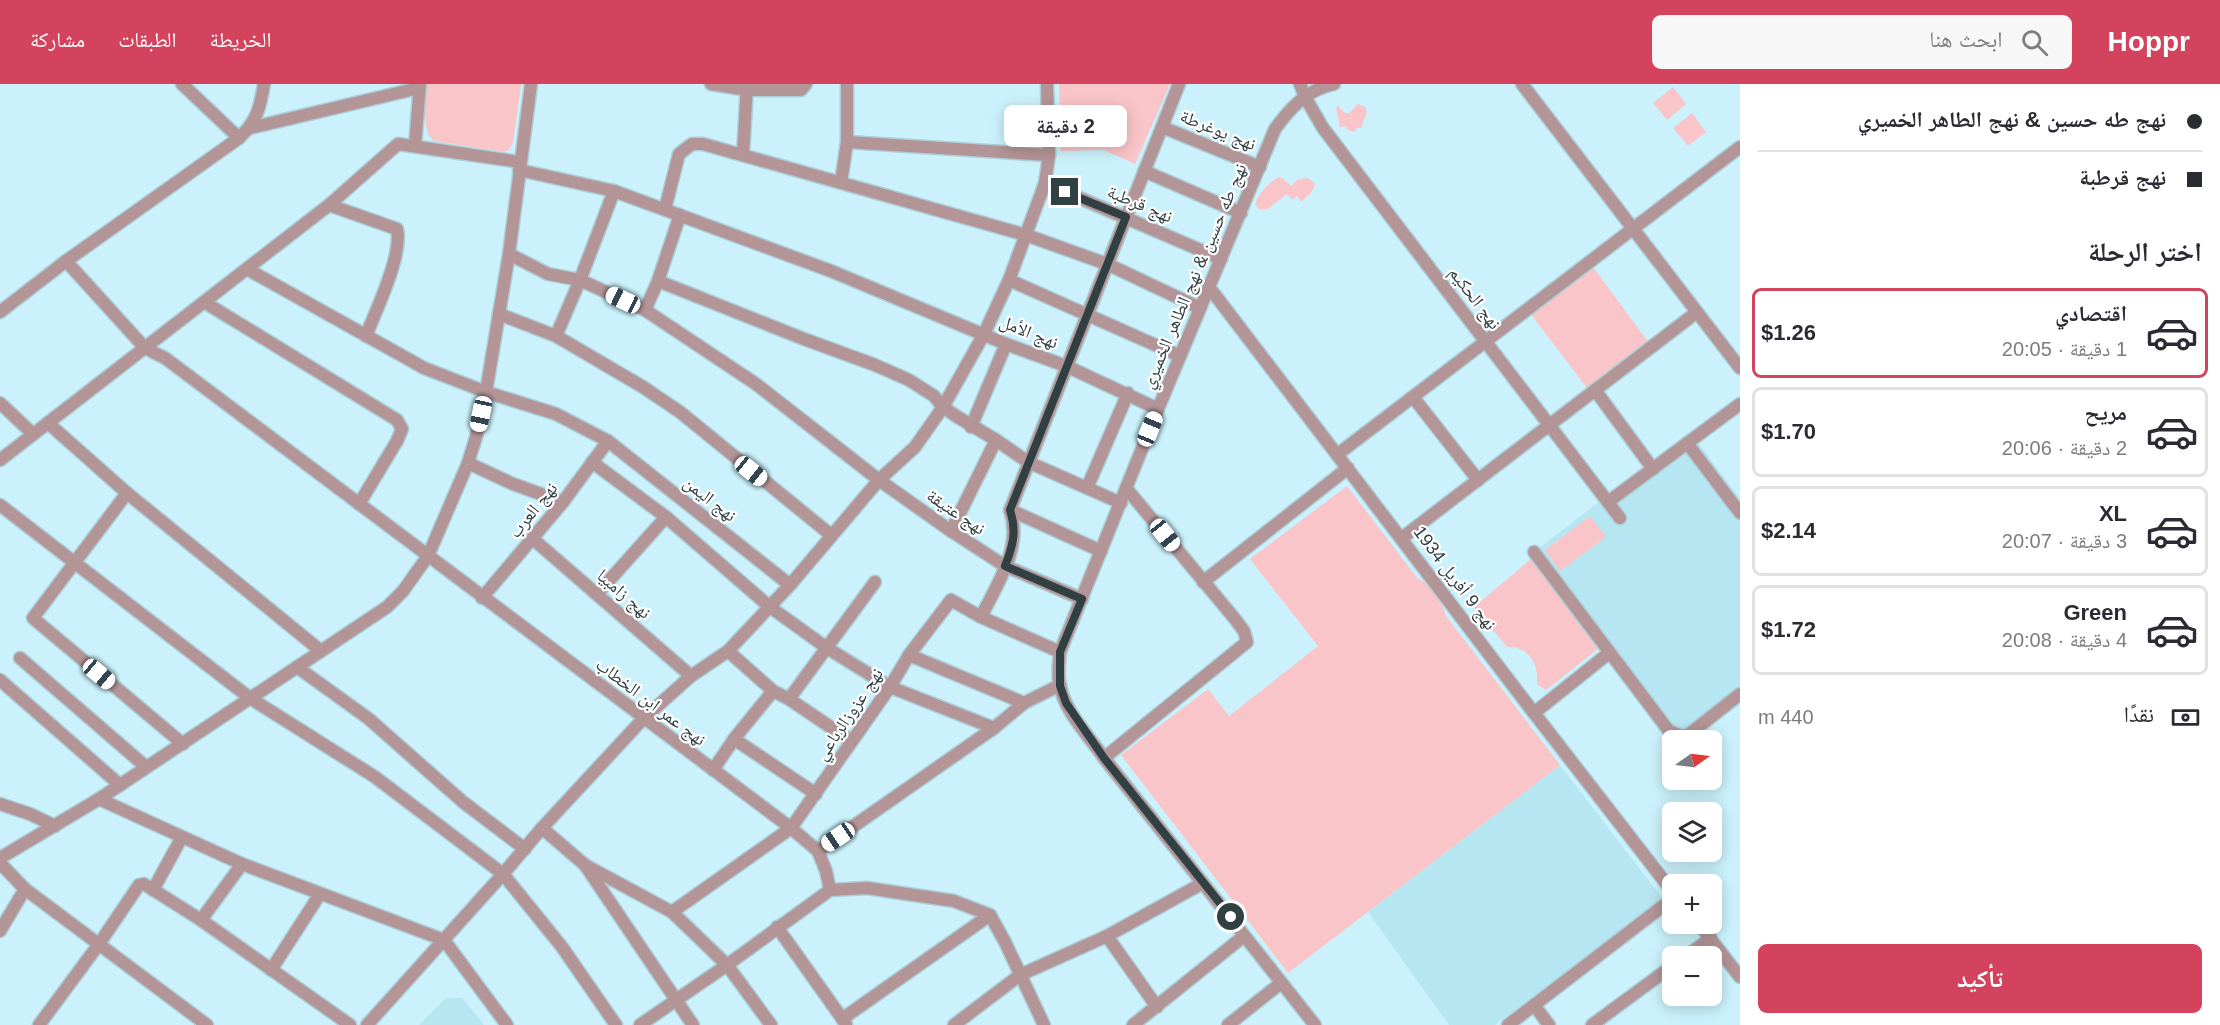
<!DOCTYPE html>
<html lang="ar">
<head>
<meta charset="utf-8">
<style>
	body { margin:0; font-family:Helvetica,"Noto Naskh Arabic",sans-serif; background:#f7f7f7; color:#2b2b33; direction:rtl; height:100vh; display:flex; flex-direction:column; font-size:22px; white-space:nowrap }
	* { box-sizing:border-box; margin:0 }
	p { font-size:20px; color:#7c7c81 }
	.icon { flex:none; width:33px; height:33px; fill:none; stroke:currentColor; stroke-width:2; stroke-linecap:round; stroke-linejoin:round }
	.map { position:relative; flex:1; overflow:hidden; direction:ltr }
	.side { display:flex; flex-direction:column; background:#fff; width:480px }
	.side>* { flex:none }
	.banner { display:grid; align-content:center; height:132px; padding:0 18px; background:#fff }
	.needle { width:39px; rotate:76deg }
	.buttons { position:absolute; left:1662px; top:646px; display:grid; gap:12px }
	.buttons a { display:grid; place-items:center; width:60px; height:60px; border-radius:9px; background:#fff; box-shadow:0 3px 15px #0003; font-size:30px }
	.end { position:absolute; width:27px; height:27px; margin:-14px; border:8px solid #304043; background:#fff; box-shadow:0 0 0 3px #fff }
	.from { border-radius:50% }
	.bubble { position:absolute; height:42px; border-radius:9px; background:#fff; box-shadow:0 3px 15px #0003; font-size:20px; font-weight:700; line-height:42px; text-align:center; direction:rtl }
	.car { position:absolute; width:18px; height:36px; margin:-18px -9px; border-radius:8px; box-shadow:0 0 4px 2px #0007; background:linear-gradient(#fff 24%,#345 0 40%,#fff 0 76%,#345 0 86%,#fff 0) }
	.banner b { display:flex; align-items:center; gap:21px; height:57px; font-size:22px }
	.banner b+b { border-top:2px solid #e1e1e2 }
	.banner i { width:15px; height:15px; background:#2b2b33 }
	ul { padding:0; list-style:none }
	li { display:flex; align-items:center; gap:18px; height:90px; margin:0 12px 9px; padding:0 6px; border:3px solid #e1e1e2; border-radius:9px }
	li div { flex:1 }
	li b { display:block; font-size:22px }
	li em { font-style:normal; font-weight:700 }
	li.current { border-color:#d3435d }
	li>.icon { width:54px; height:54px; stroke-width:1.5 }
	h2 { padding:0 18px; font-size:27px; line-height:72px }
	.pay { display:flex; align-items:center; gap:15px; height:66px; padding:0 18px; font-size:22px }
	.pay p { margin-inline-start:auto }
	.action { display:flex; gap:12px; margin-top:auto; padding:12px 18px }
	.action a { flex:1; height:69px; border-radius:9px; background:#d3435d; color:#fff; font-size:24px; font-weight:700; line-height:69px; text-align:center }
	header { display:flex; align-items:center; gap:36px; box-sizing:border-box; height:84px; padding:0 30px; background:#d3435d; color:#fff }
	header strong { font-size:28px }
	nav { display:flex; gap:33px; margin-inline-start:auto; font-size:21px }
	.search { width:420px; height:54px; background:#f7f7f7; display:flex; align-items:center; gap:15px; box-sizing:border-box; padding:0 21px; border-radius:9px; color:#7c7c81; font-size:22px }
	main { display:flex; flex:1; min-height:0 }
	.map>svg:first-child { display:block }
	.built { fill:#b6e6f1 }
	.green { fill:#fac5c8 }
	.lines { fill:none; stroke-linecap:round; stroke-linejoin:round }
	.minor-casing { stroke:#acced7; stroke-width:15 }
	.tertiary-casing { stroke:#acced7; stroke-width:15 }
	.minor { stroke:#b49597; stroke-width:12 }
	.tertiary { stroke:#b49597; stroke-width:12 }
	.route { stroke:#304043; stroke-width:8 }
	.labels { text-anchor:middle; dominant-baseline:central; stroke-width:4.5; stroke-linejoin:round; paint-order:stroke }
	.street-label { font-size:18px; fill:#304043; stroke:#fff }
</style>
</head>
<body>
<header>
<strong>Hoppr</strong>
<div class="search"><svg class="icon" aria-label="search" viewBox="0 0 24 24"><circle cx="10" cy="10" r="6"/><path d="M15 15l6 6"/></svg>ابحث هنا</div>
<nav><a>الخريطة</a><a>الطبقات</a><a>مشاركة</a></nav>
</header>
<main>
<section class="side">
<div class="banner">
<b><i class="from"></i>نهج طه حسين &amp; نهج الطاهر الخميري</b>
<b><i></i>نهج قرطبة</b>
</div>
<h2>اختر الرحلة</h2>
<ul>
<li class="current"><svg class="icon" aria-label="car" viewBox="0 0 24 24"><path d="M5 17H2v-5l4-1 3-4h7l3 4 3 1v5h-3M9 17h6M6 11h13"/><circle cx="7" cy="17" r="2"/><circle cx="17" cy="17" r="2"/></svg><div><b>اقتصادي</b><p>1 دقيقة · 20:05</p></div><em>$1.26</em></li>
<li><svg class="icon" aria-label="car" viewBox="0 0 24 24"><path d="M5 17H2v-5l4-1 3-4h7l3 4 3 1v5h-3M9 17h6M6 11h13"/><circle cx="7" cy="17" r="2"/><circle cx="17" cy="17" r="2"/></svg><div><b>مريح</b><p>2 دقيقة · 20:06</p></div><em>$1.70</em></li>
<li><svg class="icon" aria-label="car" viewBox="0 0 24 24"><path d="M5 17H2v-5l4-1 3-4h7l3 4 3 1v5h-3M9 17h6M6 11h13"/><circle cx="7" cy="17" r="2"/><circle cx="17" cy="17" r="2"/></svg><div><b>XL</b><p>3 دقيقة · 20:07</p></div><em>$2.14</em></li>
<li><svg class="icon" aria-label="car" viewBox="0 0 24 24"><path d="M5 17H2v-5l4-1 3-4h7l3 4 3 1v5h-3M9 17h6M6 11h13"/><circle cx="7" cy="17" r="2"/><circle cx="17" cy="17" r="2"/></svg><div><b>Green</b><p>4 دقيقة · 20:08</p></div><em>$1.72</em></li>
</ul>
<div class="pay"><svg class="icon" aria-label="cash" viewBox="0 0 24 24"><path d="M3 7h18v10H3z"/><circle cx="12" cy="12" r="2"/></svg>نقدًا<p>440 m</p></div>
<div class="action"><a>تأكيد</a></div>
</section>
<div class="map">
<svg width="1740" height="941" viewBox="0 0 1740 941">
	<rect width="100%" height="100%" fill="#cbf2fc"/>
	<!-- built -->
	<g class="built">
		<polygon points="1690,348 1740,415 1740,620 1693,657 1672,657 1672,661 1530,471"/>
		<polygon points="1560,681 1662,814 1495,941 1449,941 1368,828"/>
		<polygon points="446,914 462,914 484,941 419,941"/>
	</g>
	<!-- green -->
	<g class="green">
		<path d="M427 0H521L513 59 509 66 504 68 434 57C421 50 425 14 427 0Z"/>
		<polygon points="1059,0 1170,0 1135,80 1104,66 1061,67"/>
		<polygon points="1673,3 1686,20 1667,36 1653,19"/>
		<polygon points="1358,20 1365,23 1367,28 1361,44 1356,44 1355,48 1347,46 1346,42 1340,43 1336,24 1338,22 1345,29 1349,29"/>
		<polygon points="1692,29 1706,48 1688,62 1673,44"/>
		<path d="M1279 93 1282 94 1291 102 1298 95 1308 94 1315 99C1314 107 1307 113 1301 118L1297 112 1292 116 1287 110 1268 125 1260 126 1255 120C1258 110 1269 98 1279 93Z"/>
		<polygon points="1593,183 1649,259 1587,304 1530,229"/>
		<path d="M1347 402 1418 495C1430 498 1444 520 1446 532L1560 681 1288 889 1121 671 1208 605 1229 632 1318 562 1250 475Z"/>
		<polygon points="1590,432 1606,453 1560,487 1545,466"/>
		<path d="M1531 475 1599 564 1546 606 1537 600C1539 579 1528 562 1507 563L1474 523Z"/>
	</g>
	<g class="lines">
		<defs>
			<g id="minor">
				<polyline points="182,0 239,54"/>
				<polyline points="711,0 748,6 801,6 806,0"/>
				<polyline points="1522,0 1740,284"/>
				<polyline points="1305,13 1323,44 1620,434"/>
				<polyline points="1162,43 1260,83"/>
				<polyline points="250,44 419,4"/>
				<polyline points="847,58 1049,71"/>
				<polyline points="415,62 420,0"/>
				<polyline points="743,71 747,0"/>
				<polyline points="519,86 614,107 831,187 1006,260 1066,282 1158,325"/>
				<polyline points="1144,87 1241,129"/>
				<polyline points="841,98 847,58 847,0"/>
				<polyline points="1045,99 1221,175"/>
				<path d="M329 121 397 145C403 171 376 226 366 252"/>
				<polyline points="665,125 679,70 692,60 703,60 1026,151 1107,180 1200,224"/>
				<polyline points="509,170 548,190 580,196 645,226 756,300 879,396 951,447 1005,482 1082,515"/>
				<polyline points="66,177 145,264 165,274 791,744 818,767 826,787 830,806"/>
				<polyline points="247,185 424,284 486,308 556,330 608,357 790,501"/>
				<polyline points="1009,196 1180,272"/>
				<polyline points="658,197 804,255 875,281 909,296 934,312 943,323 956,332 996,356 1028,378 1121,419"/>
				<polyline points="1209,203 1534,629 1672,807"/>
				<polyline points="204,218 397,336 402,345 397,357 359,420"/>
				<polyline points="645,226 658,197 680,131"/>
				<path d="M0 228 66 177 239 54C257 37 260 24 264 0"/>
				<polyline points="499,230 556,252 643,303 680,328 831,451"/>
				<polyline points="556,252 580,196 614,107"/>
				<polyline points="1595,306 1653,385"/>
				<polyline points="1413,313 1478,396"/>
				<polyline points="0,319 33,350"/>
				<polyline points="48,339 127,409 321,567"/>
				<polyline points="971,343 1006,260"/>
				<polyline points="1687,359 1740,429"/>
				<polyline points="1338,370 1740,63"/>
				<polyline points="0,376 329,121 398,60 520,78"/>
				<polyline points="592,378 666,433 770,523 827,564 890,603 994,644"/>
				<polyline points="468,379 513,400 563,418"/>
				<polyline points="1087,404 1128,309"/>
				<polyline points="127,409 33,534 183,660"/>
				<polyline points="1608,418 1740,320"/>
				<polyline points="0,421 250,614 375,693 503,790 562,863 616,941"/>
				<polyline points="1010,426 1101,467"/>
				<polyline points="951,447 996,356"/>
				<polyline points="1402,454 1697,228"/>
				<polyline points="533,455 691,592"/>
				<polyline points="1534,468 1669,647 1682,652 1688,651 1740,610"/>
				<polyline points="1203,498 1348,384"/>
				<polyline points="597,510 666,433"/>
				<polyline points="482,514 563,418 608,357"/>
				<path d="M981 533C997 500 1023 463 1010 426L1179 0"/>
				<polyline points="728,567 773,607 789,615 851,657"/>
				<polyline points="909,571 1024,619"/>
				<polyline points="20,574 145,682"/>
				<polyline points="297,583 369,635 463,718 525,765"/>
				<polyline points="0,596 120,701"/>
				<polyline points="789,615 875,498"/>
				<polyline points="1534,629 1609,569"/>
				<polyline points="734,655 816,710"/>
				<polyline points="1104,674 1247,558 1244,547 1235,535 1126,404"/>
				<polyline points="713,686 734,655 773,607"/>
				<polyline points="99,715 242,780 444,856 507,941"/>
				<polyline points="0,720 30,730 55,742"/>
				<polyline points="542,744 585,781 693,941"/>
				<polyline points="818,767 994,644 1024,619 1060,601"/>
				<polyline points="0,774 99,715 387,523 403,507 428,472 468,379 476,353 486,308 509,170 531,0"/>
				<polyline points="0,779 25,805 207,941"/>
				<polyline points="585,781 672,828 727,881 771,941"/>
				<polyline points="153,806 182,753"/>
				<polyline points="672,828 791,744 890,603 909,571 951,516 981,533 1060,568"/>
				<polyline points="201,836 242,780"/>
				<polyline points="1699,840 1740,893"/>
				<polyline points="777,843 846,940"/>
				<polyline points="0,847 25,805"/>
				<polyline points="1107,852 1157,923"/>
				<polyline points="1685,873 1711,854"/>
				<polyline points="271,886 320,810"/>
				<polyline points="1534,921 1549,941"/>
				<polyline points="842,935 990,831"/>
				<polyline points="39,941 99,860 139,801 144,800 201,836 350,941"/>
				<polyline points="367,941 503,790 542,744 643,635 691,592 728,567 790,501 879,396 915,363 943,323 984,250 1009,196 1045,99 1049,71 1047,0"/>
				<polyline points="640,941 727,881 830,806 867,804 954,817 990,831 1005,858 1044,941"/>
				<polyline points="954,941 1020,891 1107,852 1203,799"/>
				<polyline points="1133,941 1244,852"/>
				<polyline points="1228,941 1281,899"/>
				<polyline points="1508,941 1672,815"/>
				<polyline points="1592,941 1672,882"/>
			</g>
			<g id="tertiary">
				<polyline points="1300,0 1305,13"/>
				<path d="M1315 941 1104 674C1089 652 1065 628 1060 602 1057 591 1059 579 1060 568L1158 325 1275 45C1290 24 1308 5 1334 0"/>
			</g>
		</defs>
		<!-- minor casing -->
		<use href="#minor" class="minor-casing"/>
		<!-- tertiary casing -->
		<use href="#tertiary" class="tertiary-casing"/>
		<!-- minor -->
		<use href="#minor" class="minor"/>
		<!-- tertiary -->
		<use href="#tertiary" class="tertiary"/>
	</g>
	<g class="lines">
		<!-- route -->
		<path class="route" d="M1065 108 1126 133 1010 426C1017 447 1013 462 1005 482L1082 515 1060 568V602L1066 619 1104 674 1231 833"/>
	</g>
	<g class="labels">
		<!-- street labels -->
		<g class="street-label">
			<text transform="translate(1218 46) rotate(22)">نهج يوغرطة</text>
			<text transform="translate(1140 120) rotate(23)">نهج قرطبة</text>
			<text transform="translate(1194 192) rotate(-67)">نهج طه حسين &amp; نهج الطاهر الخميري</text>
			<text transform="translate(1475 214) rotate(53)">نهج الحكيم</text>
			<text transform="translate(1029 248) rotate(22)">نهج الأمل</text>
			<text transform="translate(710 415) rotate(38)">نهج اليمن</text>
			<text transform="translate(533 426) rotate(-51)">نهج العرب</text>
			<text transform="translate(956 428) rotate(34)">نهج عتيقة</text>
			<text transform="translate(1455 494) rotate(53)">نهج 9 أفريل 1934</text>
			<text transform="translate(624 510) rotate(41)">نهج زامبيا</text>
			<text transform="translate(651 618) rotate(37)">نهج عمر ابن الخطاب</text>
			<text transform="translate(849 630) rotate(-56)">نهج عزوزالرباعي</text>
		</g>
	</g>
</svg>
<div class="buttons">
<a><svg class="needle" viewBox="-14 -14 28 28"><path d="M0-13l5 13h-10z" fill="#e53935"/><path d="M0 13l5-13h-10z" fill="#7c7c81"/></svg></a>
<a><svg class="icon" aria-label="layers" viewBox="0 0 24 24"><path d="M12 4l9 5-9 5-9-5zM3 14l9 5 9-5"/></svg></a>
<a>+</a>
<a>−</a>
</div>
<i class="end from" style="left:1231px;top:833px"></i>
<i class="end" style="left:1065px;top:108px"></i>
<div class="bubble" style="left:1004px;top:21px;width:123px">2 دقيقة</div>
<i class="car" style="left:623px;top:216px;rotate:295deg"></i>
<i class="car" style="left:481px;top:330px;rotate:192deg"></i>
<i class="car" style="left:1150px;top:345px;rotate:22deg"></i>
<i class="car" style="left:751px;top:387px;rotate:129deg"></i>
<i class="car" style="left:1165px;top:451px;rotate:141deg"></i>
<i class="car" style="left:99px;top:590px;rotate:130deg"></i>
<i class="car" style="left:838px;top:753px;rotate:236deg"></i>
</div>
</main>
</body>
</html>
